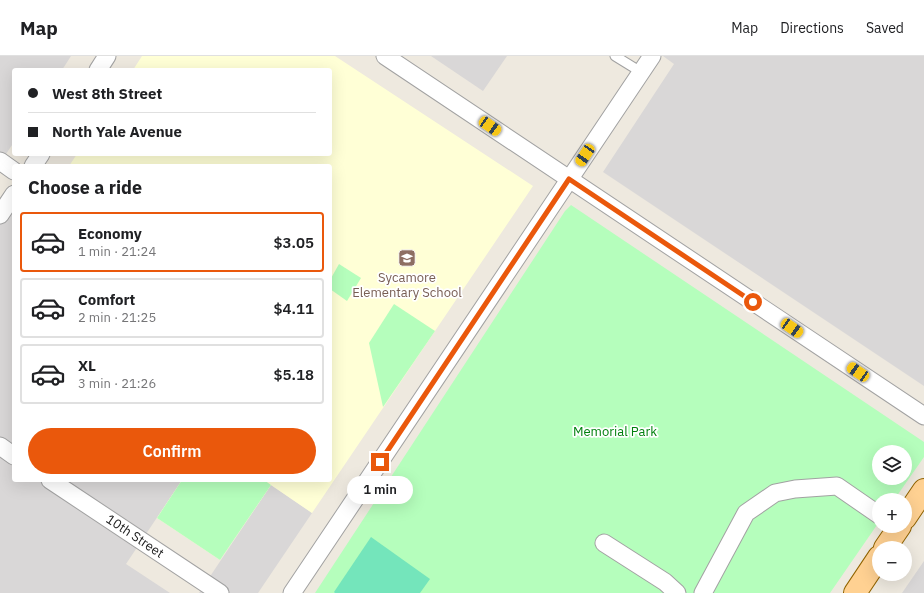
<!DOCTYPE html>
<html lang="en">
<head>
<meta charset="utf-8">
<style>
	body { margin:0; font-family:"IBM Plex Sans",sans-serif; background:#f6f6f6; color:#202124; height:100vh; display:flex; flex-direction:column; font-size:15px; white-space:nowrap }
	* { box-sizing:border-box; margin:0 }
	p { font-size:13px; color:#757577 }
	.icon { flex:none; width:22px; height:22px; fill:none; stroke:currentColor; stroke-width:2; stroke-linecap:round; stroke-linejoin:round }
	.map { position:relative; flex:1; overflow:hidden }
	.sheet { position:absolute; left:12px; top:108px; width:320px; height:318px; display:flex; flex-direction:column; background:#fff; border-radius:4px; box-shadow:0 4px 16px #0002 }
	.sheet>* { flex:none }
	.hud { position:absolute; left:12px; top:12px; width:320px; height:88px; border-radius:4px; box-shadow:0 4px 16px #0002; display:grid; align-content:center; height:88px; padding:0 16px; background:#fff }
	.buttons { position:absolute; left:872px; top:389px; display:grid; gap:8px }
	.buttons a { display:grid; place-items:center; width:40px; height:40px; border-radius:50%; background:#fff; box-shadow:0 4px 16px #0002; font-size:20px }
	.end { position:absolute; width:18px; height:18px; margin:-9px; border:5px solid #ea580c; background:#fff; box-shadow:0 0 0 2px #fff }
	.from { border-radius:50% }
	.bubble { position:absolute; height:28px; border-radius:14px; background:#fff; box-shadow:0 4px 16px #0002; font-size:13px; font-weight:600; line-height:28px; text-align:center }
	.car { position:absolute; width:12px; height:24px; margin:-12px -6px; border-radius:5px; box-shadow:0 0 3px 1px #0007; background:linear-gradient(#f5c518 24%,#345 0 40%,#f5c518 0 76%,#345 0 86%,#f5c518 0) }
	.hud b { display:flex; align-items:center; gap:14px; height:38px; font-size:15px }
	.hud b+b { border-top:1px solid #e0e0e0 }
	.hud i { width:10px; height:10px; background:#202124 }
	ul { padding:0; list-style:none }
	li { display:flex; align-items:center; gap:12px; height:60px; margin:0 8px 6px; padding:0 8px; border:2px solid #e0e0e0; border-radius:4px }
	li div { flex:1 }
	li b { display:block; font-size:15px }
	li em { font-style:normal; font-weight:600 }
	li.selected { border-color:#ea580c }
	li>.icon { width:36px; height:36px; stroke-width:1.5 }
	h2 { padding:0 16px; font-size:18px; line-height:48px }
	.action { display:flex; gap:8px; margin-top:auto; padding:8px 16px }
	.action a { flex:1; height:46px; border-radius:24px; background:#ea580c; color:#fff; font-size:16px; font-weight:600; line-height:46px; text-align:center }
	header { display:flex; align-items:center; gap:24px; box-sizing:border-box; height:56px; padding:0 20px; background:#fff; border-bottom:1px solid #e0e0e0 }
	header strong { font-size:19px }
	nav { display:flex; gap:22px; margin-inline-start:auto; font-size:14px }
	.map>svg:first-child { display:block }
	.residential { fill:#d9d7d7 }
	.education { fill:#ffffd6 }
	.park { fill:#b5febc; fill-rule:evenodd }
	.pitch { fill:#74e5bb }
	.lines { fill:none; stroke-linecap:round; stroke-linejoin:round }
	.lane-casing { stroke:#a2a2a2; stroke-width:11 }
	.street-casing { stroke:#a2a2a2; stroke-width:19 }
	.primary-casing { stroke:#916300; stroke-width:24 }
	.lane { stroke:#fff; stroke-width:9 }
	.street { stroke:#fff; stroke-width:17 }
	.primary { stroke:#ffd192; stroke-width:22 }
	.route { stroke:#ea580c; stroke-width:5 }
	.labels { text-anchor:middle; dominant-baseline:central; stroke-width:3.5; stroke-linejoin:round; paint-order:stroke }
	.education-label { font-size:13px; fill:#785e54; stroke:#fff }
	.park-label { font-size:13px; fill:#01800d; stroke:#fff }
	.street-label { font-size:13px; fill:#1b1b1b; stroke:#fff }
</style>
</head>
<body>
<header>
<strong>Map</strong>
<nav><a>Map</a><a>Directions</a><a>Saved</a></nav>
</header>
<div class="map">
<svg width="924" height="537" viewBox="0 0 924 537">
	<rect width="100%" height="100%" fill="#eee9df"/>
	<!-- residential -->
	<g class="residential">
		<polygon points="0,0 71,0 62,14 14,14 14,86 0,107"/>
		<polygon points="431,0 507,0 483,35"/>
		<polygon points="663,0 924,0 924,330 603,116 674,8"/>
		<polygon points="0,143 14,152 14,424 182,424 126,508 170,537 0,537"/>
		<polygon points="271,429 312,457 258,537 199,537"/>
		<polygon points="924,505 924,537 902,537"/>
	</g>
	<!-- education -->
	<polygon class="education" points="142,0 335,0 533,130 312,457 271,429 220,504 157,462 182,424 330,424 330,110 69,110 77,98 330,98 330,14 133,14"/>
	<!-- park -->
	<g class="park">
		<path d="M571 149 924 386V401L894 444H879V466L830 537H315L565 155ZM879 396H905V422H879Z"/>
		<polygon points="339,208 361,222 347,245 330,233 330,224"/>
		<polygon points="394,248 435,275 383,351 369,287"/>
		<polygon points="182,424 264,424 271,429 220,504 157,462"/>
	</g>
	<!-- pitch -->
	<polygon class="pitch" points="371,481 430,523 420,537 335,537 334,536"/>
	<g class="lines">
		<defs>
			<polyline id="lane" points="615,0 641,16"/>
			<g id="street">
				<polyline points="385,0 924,360"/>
				<polyline points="98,14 107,0"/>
				<polyline points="0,105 14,115"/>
				<polyline points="33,110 41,98"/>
				<polyline points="0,159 14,138"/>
				<polyline points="0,390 14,400"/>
				<polyline points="50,424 220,537"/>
				<polyline points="604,487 665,526 677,537"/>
				<polyline points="292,537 652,0"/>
				<polyline points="703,537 746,457 775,437 795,433 837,430 879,459"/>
			</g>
			<g id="primary">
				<polyline points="905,462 924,434"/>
				<polyline points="885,492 900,470"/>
				<polyline points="855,537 879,501"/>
			</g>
		</defs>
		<!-- lane casing -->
		<use href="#lane" class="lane-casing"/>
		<!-- street casing -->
		<use href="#street" class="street-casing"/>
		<!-- primary casing -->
		<use href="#primary" class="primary-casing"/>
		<!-- lane -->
		<use href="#lane" class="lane"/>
		<!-- street -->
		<use href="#street" class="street"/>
		<!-- primary -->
		<use href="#primary" class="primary"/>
	</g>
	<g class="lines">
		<!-- route -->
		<polyline class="route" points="380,406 569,123 753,246"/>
	</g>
	<!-- icons -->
	<defs>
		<symbol id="school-square" viewBox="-11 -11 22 22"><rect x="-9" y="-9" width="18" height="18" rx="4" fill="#8d6e63" stroke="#fff"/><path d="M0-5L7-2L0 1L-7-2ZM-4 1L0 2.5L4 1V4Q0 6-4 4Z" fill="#fff"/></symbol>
	</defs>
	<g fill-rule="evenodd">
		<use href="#school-square" x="397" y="192" width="20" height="20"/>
	</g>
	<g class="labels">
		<!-- education labels -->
		<g class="education-label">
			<text x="407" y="221">Sycamore<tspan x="407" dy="15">Elementary School</tspan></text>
		</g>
		<!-- park labels -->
		<g class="park-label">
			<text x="615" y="375">Memorial Park</text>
		</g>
		<!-- street labels -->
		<g class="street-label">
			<text transform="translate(135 480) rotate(34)">10th Street</text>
		</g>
	</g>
</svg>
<div class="buttons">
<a><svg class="icon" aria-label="layers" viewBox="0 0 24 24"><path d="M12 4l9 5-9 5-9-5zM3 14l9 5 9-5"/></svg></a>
<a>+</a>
<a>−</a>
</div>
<i class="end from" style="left:753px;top:246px"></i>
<i class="end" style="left:380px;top:406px"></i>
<div class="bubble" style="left:347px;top:420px;width:66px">1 min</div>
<i class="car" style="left:490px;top:70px;rotate:124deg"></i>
<i class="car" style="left:585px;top:99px;rotate:214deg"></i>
<i class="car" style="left:792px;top:272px;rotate:124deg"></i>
<i class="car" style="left:858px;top:316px;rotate:304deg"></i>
<div class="hud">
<b><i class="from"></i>West 8th Street</b>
<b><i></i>North Yale Avenue</b>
</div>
<section class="sheet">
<h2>Choose a ride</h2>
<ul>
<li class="selected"><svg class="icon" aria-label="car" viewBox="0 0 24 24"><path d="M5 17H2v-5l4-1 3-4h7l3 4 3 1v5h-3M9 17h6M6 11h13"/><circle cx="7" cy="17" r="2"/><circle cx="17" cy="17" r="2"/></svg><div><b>Economy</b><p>1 min · 21:24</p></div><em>$3.05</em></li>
<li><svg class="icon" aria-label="car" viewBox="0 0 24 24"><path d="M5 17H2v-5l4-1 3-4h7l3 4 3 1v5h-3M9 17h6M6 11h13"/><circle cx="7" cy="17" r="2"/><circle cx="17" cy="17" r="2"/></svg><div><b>Comfort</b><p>2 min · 21:25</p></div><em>$4.11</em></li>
<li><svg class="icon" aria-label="car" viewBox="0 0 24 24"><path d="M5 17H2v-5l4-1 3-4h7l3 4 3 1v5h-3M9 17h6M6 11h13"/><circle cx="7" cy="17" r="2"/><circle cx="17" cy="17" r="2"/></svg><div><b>XL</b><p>3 min · 21:26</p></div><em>$5.18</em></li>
</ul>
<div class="action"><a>Confirm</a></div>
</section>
</div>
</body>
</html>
